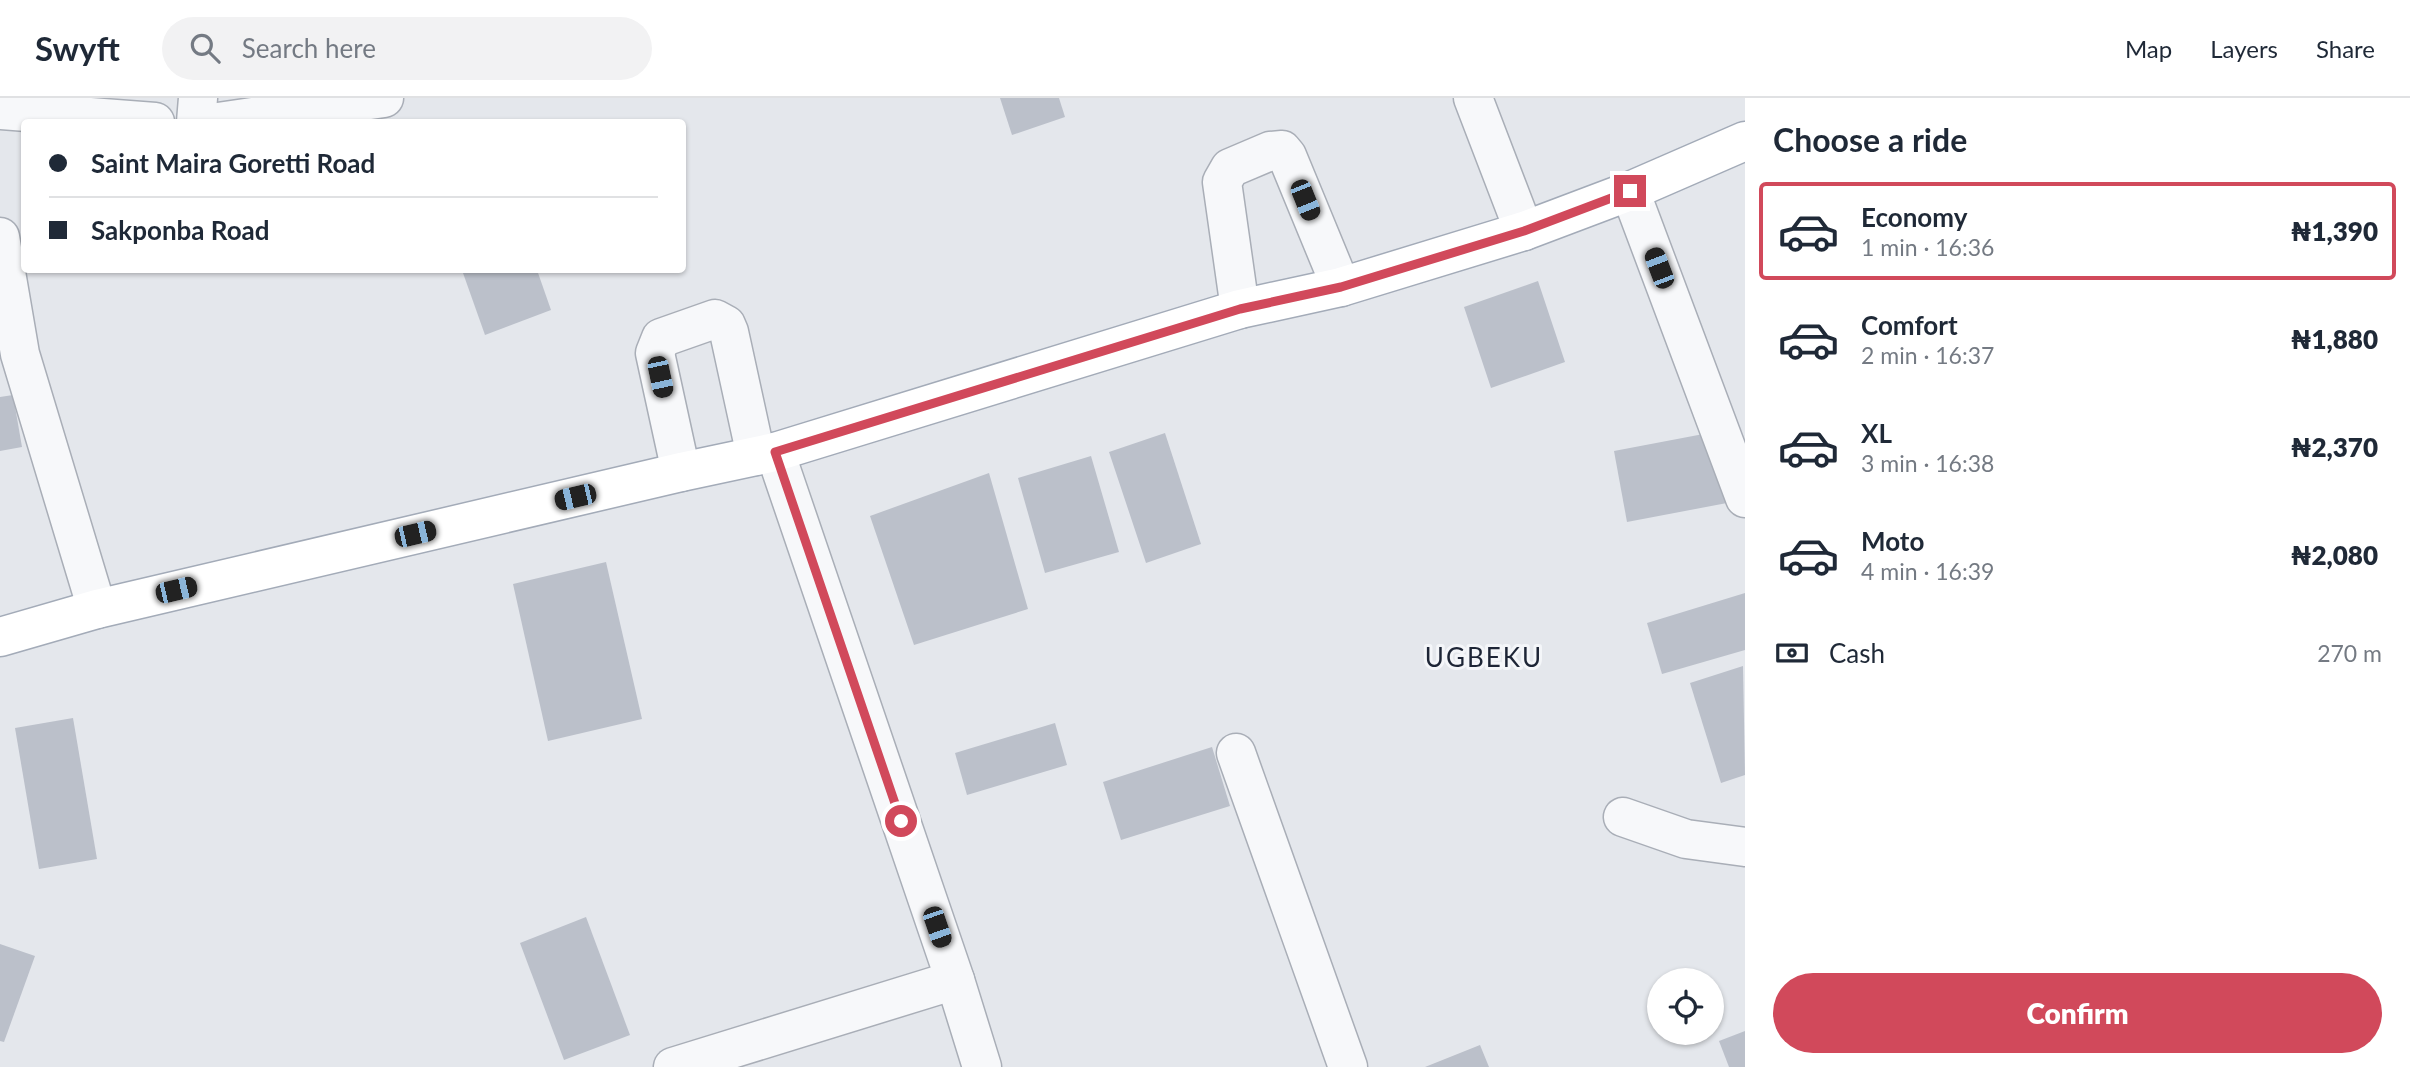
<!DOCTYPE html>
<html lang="en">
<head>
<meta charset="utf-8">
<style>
	body { margin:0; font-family:Lato,sans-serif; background:#f2f2f3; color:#1f2937; height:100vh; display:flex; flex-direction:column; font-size:26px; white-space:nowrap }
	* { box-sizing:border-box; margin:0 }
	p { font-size:23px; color:#747a83 }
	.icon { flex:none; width:38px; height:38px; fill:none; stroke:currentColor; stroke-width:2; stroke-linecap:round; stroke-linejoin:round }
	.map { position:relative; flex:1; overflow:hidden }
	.side { display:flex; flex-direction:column; background:#fff; width:665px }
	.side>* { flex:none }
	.top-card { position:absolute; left:21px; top:21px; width:665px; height:154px; border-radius:7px; box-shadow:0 2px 5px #0004; display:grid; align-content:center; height:154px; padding:0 28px; background:#fff }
	.tools { position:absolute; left:1647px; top:870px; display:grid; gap:14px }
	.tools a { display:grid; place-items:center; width:77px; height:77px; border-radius:50%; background:#fff; box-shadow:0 2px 5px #0004; font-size:35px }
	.end { position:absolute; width:32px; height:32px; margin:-16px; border:9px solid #d1495b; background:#fff; box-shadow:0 0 0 4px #fff }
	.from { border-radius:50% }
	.car { position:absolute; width:21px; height:42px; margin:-21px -10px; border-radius:9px; box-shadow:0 0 5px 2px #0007; background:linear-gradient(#222 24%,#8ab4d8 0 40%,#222 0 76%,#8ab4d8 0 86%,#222 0) }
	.top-card b { display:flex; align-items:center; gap:24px; height:66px; font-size:26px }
	.top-card b+b { border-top:2px solid #e0e1e3 }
	.top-card i { width:18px; height:18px; background:#1f2937 }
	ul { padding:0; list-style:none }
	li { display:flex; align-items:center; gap:21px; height:98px; margin:0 14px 10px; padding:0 14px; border:4px solid transparent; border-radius:7px }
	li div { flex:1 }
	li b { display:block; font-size:26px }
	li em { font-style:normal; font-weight:800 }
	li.active { border-color:#d1495b }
	li>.icon { width:63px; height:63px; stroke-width:1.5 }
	h2 { padding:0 28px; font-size:32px; line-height:84px }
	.pay { display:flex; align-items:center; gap:18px; height:77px; padding:0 28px; font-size:26px }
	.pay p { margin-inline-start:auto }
	.action { display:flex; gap:14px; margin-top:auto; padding:14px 28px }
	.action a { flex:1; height:80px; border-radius:42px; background:#d1495b; color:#fff; font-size:28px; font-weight:800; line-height:80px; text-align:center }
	header { display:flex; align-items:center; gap:42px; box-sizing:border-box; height:98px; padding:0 35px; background:#fff; border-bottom:2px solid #e0e1e3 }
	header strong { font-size:33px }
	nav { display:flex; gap:38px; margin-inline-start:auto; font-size:24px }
	.search { width:490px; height:63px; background:#f2f2f3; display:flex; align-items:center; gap:18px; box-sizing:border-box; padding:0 24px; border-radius:38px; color:#747a83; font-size:26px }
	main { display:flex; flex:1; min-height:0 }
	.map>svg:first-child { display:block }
	.building { fill:#bbc0ca }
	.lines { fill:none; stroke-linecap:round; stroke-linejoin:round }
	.minor-casing { stroke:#a9aeb7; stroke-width:41 }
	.major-casing { stroke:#a3abb8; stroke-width:41 }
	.minor { stroke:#f7f8fa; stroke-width:38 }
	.major { stroke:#fff; stroke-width:38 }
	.route { stroke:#d1495b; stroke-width:9 }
	.labels { text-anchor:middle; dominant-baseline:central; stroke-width:6; stroke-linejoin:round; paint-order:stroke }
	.quarter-label { font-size:26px; letter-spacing:2px; fill:#1d2536; stroke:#f4f6f9 }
</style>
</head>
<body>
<header>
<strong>Swyft</strong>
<div class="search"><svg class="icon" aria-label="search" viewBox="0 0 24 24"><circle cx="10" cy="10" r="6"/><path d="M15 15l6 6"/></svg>Search here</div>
<nav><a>Map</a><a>Layers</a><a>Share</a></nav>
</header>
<main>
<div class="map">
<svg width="1745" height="969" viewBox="0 0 1745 969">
	<rect width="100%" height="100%" fill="#e4e7ec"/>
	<!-- building -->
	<g class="building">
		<polygon points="1000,0 1059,0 1065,19 1012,37"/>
		<polygon points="473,172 537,172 551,212 485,237 463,175"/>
		<polygon points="1538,183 1565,264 1491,290 1464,209"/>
		<polygon points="13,297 22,349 0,353 0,299"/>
		<polygon points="1714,334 1727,405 1627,424 1614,353"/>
		<polygon points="1165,335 1201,446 1146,465 1109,354"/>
		<polygon points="1091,358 1119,454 1045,475 1018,380"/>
		<polygon points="989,375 1028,511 914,547 870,418"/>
		<polygon points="606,464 642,621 548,643 513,486"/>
		<polygon points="1745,495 1745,552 1662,576 1647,525"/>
		<polygon points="1743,568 1745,677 1721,685 1690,585"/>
		<polygon points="73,620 97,761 39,771 15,630"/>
		<polygon points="1055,625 1067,667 967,697 955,655"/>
		<polygon points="1212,649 1230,708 1121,742 1103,684"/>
		<polygon points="586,819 630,937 564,962 520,845"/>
		<polygon points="0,846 35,858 4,944 0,943"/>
		<polygon points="1745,933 1745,969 1729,969 1719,943"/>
		<polygon points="1480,947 1489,969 1425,969"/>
	</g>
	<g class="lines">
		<defs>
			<g id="minor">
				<polyline points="1473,0 1524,133"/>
				<polyline points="0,12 155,24"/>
				<polyline points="196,24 198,0"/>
				<polyline points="218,24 384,0"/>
				<polyline points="1630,93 1745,400"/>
				<polyline points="0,139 20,256 97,511"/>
				<polyline points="1240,211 1222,84 1230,70 1270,53 1282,52 1287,58 1341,189"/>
				<polyline points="775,354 955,882 982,969"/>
				<polyline points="681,374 655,255 661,240 715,221 726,227 729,234 756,358"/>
				<polyline points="1236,655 1348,969"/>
				<polyline points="1623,719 1686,741 1745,749"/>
				<polyline points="673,969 955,882"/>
			</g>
			<polyline id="major" points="0,539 97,511 681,374 775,354 1240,211 1341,189 1524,133 1630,93 1745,43"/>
		</defs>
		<!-- minor casing -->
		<use href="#minor" class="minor-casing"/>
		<!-- major casing -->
		<use href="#major" class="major-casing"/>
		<!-- minor -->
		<use href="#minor" class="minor"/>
		<!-- major -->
		<use href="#major" class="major"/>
	</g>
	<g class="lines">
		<!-- route -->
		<polyline class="route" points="901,723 775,354 1240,211 1341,189 1524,133 1630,93"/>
	</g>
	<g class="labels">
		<!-- quarter labels -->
		<g class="quarter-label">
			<text x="1484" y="559">UGBEKU</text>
		</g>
	</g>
</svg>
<div class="tools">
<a><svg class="icon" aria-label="locate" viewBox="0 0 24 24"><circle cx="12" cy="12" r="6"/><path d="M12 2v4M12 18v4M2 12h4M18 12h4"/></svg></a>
</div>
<i class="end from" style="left:901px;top:723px"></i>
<i class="end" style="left:1630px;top:93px"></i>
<i class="car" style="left:1305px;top:102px;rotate:158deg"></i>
<i class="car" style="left:1659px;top:170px;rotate:339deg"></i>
<i class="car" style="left:660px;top:279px;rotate:168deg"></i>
<i class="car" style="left:575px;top:399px;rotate:257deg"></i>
<i class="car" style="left:415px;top:436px;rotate:77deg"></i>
<i class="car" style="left:176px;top:492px;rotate:77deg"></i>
<i class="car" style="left:937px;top:829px;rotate:161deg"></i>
<div class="top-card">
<b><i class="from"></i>Saint Maira Goretti Road</b>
<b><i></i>Sakponba Road</b>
</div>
</div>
<section class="side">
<h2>Choose a ride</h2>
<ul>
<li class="active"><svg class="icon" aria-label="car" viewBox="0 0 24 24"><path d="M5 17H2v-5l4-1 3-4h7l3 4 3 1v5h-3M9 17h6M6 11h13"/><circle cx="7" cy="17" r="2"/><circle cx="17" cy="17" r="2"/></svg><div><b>Economy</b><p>1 min · 16:36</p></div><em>₦1,390</em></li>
<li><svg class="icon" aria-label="car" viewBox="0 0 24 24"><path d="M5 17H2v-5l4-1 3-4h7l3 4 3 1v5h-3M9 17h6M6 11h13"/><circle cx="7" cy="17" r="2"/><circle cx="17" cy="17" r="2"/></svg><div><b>Comfort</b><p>2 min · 16:37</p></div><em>₦1,880</em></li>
<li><svg class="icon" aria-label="car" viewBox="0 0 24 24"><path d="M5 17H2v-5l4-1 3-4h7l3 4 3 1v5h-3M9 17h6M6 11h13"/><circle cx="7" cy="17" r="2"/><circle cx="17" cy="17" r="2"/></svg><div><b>XL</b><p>3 min · 16:38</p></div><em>₦2,370</em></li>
<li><svg class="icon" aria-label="car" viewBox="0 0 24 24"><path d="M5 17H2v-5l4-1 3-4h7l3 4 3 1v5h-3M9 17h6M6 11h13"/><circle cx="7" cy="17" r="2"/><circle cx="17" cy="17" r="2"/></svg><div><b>Moto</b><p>4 min · 16:39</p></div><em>₦2,080</em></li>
</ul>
<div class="pay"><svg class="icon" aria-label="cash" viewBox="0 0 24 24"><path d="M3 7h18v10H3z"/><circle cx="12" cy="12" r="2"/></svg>Cash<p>270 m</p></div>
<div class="action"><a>Confirm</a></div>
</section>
</main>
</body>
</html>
